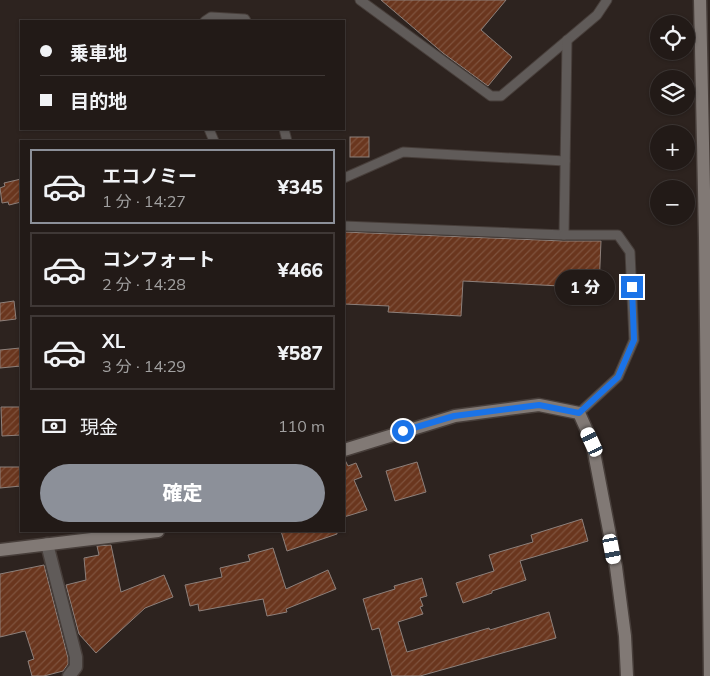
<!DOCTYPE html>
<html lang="ja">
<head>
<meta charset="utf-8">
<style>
	body { margin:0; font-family:Mulish,"Noto Sans JP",sans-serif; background:#2e2724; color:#f1f3f6; height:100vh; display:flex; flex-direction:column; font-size:19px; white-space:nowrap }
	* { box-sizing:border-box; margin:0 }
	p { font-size:16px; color:#a2a1a1 }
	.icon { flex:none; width:28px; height:28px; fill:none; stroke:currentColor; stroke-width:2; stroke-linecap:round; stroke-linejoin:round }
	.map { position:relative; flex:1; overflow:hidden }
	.panel { position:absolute; left:20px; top:140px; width:325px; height:392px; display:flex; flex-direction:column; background:#221a17; border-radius:0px; box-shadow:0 1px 4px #0004,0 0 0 1px #3f3836 }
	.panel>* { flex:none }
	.hud { position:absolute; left:20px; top:20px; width:325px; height:110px; border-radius:0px; box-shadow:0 1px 4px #0004,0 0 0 1px #3f3836; display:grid; align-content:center; height:110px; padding:0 20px; background:#221a17 }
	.fabs { position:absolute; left:650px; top:15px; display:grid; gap:10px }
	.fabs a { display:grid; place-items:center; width:45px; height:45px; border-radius:50%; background:#221a17; box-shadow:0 1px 4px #0004,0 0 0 1px #3f3836; font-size:25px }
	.end { position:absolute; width:22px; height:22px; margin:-11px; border:6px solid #1a73e8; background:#fff; box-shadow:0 0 0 2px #fff }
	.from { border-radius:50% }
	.bubble { position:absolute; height:35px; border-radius:18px; background:#221a17; box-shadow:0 1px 4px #0004,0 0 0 1px #3f3836; font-size:16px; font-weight:800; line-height:35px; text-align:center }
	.car { position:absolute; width:15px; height:30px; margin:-15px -8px; border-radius:6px; box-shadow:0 0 4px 1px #0007; background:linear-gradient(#fff 24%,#345 0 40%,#fff 0 76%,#345 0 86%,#fff 0) }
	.hud b { display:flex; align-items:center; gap:18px; height:48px; font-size:19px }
	.hud b+b { border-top:1px solid #3f3836 }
	.hud i { width:12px; height:12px; background:#f1f3f6 }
	ul { padding:9px 0 0; list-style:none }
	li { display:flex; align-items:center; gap:15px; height:75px; margin:0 10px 8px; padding:0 10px; border:2px solid #3f3836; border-radius:0px }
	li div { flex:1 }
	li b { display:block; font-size:19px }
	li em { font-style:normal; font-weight:800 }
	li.active { border-color:#8c9099 }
	li>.icon { width:45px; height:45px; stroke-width:1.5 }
	.pay { display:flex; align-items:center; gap:12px; height:55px; padding:0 20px; font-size:19px }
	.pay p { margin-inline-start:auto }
	.button { display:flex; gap:10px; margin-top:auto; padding:10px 20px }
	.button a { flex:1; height:58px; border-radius:30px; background:#8c9099; color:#fff; font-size:20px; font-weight:800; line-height:58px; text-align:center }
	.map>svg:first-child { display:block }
	.building { fill:url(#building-hatch); stroke:#8d807b }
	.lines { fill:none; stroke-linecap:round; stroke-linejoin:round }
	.lane-casing { stroke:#473e3a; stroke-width:11 }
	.street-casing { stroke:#473e3a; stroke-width:15 }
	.secondary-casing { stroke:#473e3a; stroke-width:15 }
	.lane { stroke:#605b59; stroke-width:9 }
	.street { stroke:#605b59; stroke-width:12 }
	.secondary { stroke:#817975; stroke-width:12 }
	.route { stroke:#1a73e8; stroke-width:6 }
</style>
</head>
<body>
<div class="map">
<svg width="710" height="676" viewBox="0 0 710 676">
	<defs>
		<pattern id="building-hatch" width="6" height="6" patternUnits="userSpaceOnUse" patternTransform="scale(1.25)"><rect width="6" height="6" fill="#6a361e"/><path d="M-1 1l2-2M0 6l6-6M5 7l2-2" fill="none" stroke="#7f533e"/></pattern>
	</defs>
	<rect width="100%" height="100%" fill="#2d231f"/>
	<!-- building -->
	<g class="building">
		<polygon points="381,0 506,0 481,30 512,57 488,86 443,53"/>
		<rect x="350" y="137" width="19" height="20"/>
		<polygon points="21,179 21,202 9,205 8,202 2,203 0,188 5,186 4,183"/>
		<polygon points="344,232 564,241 601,241 599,288 463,281 461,316 388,312 389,306 344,304"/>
		<polygon points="14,301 16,319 0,321 0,303"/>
		<polygon points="20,348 21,366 0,368 0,350"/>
		<polygon points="1,407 21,407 21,435 2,436"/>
		<polygon points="344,458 348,466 356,463 362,477 354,480 367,510 344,517"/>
		<polygon points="417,462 426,492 395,501 386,471"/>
		<polygon points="0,467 20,467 21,486 0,488"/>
		<polygon points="582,519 588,541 520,561 526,580 492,591 492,593 463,603 456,583 494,571 489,555 533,542 531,535"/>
		<polygon points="281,531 337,531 337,534 287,551"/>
		<polygon points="111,545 121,592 164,575 173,597 145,608 96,653 79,634 66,585 86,580 84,558 99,555 97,546"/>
		<polygon points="273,548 286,589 328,570 336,589 286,609 287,612 267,616 263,599 199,611 198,604 190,606 185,585 222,577 220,568 250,561 248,555"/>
		<polygon points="44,565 68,658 68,664 63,671 44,676 32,676 28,661 34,659 25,631 0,637 0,574"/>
		<polygon points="422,578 427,596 420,598 423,606 420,607 423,614 398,622 407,652 489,628 490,630 549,612 556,638 420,676 392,676 379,628 372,630 363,599 395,589 394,586"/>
	</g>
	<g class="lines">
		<defs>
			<g id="lane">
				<polyline points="360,0 491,96 501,96 597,15 607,0"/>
				<polyline points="205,21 211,17 245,19 246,21"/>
				<polyline points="209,129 214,141"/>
				<polyline points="284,129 287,141"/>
				<polyline points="344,178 403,152 565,161"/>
				<polyline points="344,226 564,235 567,40"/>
				<polyline points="564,235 618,235 630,252 634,340 618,377 579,413"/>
			</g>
			<polyline id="street" points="47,544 76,657 76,667 69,676"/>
			<g id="secondary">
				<polyline points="700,0 705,238 710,676"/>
				<polyline points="344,450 455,416 539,405 579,413 592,442 616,567 625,636 627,676"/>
				<polyline points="0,550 158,531"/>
			</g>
		</defs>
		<!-- lane casing -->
		<use href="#lane" class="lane-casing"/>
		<!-- street casing -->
		<use href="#street" class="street-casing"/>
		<!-- secondary casing -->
		<use href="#secondary" class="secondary-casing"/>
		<!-- lane -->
		<use href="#lane" class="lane"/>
		<!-- street -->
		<use href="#street" class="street"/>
		<!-- secondary -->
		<use href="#secondary" class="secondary"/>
	</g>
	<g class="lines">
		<!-- route -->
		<polyline class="route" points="403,431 454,416 539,405 579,413 618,377 634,340 632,287"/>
	</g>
</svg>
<div class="fabs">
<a><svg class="icon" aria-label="locate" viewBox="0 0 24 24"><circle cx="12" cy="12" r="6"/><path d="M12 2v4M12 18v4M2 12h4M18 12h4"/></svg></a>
<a><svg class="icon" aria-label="layers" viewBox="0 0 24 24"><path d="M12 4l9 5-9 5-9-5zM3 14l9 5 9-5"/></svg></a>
<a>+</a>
<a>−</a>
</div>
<i class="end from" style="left:403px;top:431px"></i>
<i class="end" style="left:632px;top:287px"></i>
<div class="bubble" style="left:555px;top:270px;width:60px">1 分</div>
<i class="car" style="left:592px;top:442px;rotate:335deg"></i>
<i class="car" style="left:612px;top:549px;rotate:169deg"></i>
<div class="hud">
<b><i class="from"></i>乗車地</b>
<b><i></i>目的地</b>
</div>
<section class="panel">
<ul>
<li class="active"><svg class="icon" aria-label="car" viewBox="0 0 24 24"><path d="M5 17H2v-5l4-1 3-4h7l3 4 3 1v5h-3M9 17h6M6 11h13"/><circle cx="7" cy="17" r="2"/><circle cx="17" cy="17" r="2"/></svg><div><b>エコノミー</b><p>1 分 · 14:27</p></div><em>¥345</em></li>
<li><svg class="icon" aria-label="car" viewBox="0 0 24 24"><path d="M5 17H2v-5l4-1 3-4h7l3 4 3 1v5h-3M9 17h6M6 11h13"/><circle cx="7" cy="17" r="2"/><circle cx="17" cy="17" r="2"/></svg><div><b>コンフォート</b><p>2 分 · 14:28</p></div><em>¥466</em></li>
<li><svg class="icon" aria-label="car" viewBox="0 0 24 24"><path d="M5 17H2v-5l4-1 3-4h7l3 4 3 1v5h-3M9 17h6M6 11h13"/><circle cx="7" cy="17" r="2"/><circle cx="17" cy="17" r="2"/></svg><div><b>XL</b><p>3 分 · 14:29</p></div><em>¥587</em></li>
</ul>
<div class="pay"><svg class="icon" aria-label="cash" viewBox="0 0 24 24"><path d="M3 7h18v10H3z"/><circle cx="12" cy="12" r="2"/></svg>現金<p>110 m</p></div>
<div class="button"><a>確定</a></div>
</section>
</div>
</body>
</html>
